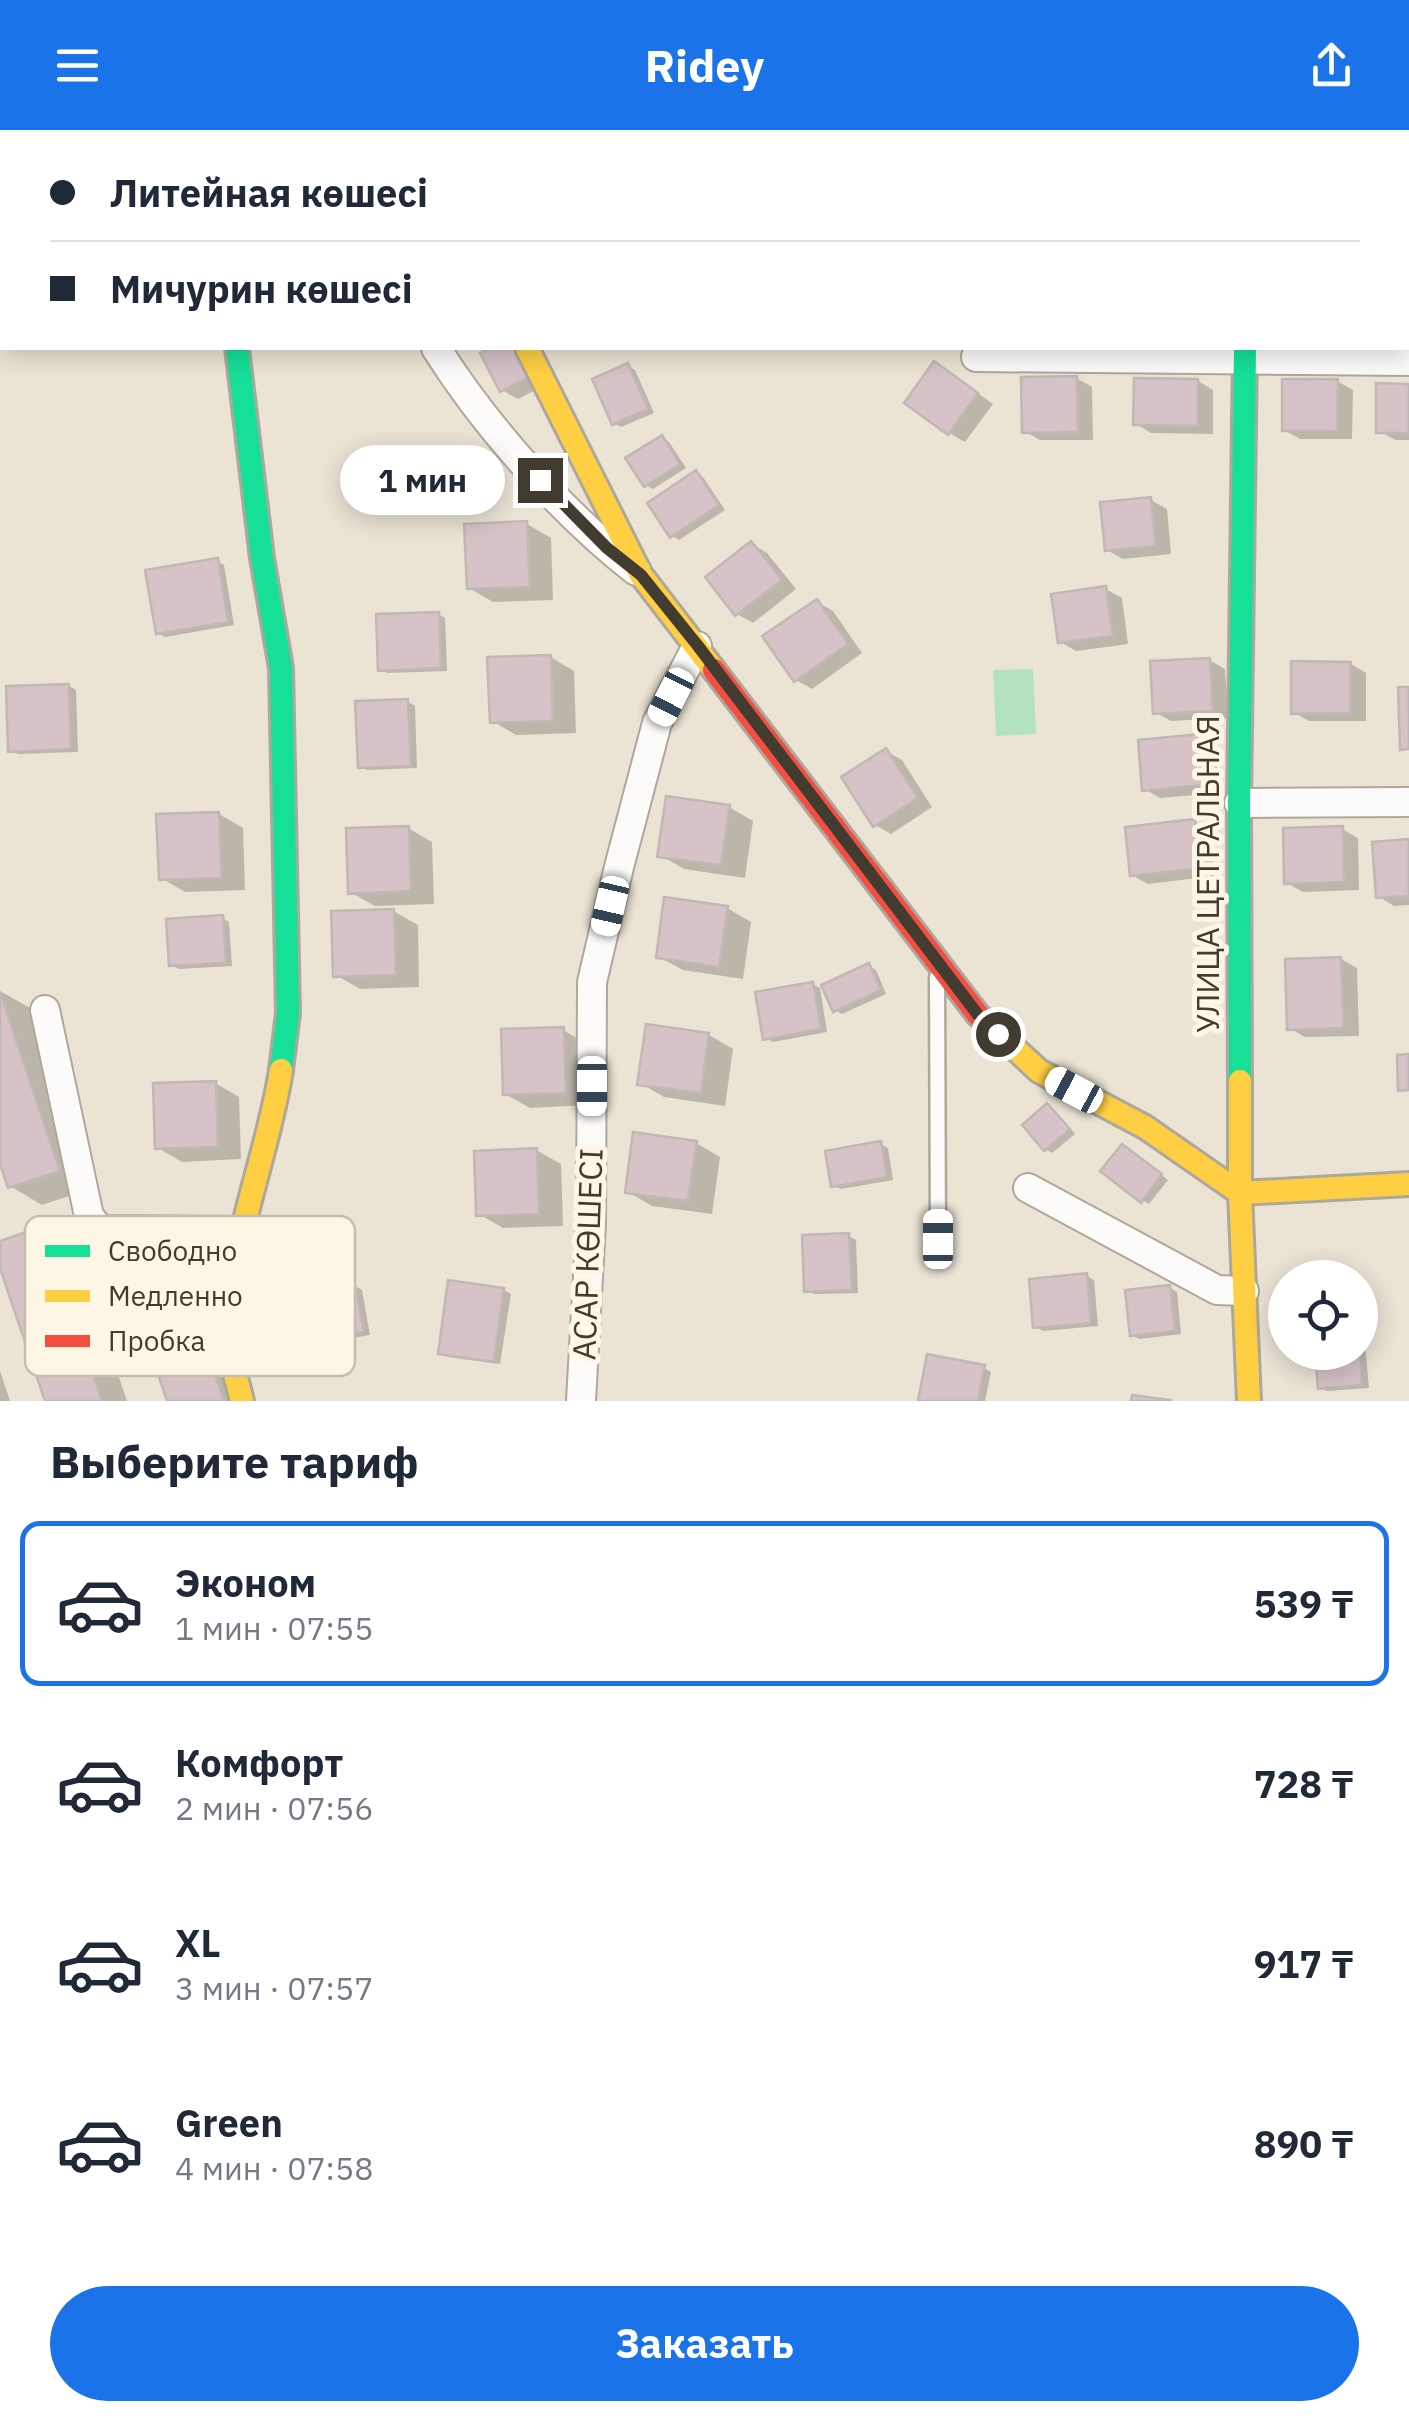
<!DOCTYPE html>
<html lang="ru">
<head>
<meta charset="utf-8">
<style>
	body { margin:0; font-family:"IBM Plex Sans",sans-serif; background:#f6f6f7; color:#1f2937; height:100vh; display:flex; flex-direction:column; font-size:38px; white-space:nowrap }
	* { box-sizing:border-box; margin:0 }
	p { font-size:32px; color:#747a83 }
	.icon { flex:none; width:55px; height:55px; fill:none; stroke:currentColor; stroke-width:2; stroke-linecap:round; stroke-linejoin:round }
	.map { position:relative; height:1271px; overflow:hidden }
	.sheet { display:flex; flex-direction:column; background:#fff; flex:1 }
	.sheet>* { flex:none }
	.top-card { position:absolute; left:0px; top:0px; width:1410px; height:220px; box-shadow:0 5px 25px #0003; display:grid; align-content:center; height:220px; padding:0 50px; background:#fff }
	.fabs { position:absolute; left:1268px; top:1130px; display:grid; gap:20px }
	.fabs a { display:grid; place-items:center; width:110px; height:110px; border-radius:50%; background:#fff; box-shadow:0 5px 25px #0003; font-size:50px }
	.end { position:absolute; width:45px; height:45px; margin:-22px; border:12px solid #413b30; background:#fff; box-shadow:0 0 0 5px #fff }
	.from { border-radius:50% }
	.bubble { position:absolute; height:70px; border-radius:35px; background:#fff; box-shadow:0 5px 25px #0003; font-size:32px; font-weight:800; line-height:70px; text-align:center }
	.car { position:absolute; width:30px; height:60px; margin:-30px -15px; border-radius:12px; box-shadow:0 0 8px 2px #0007; background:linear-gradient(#fff 24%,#345 0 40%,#fff 0 76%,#345 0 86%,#fff 0) }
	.top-card b { display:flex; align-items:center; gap:35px; height:95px; font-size:38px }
	.top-card b+b { border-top:2px solid #e0e1e3 }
	.top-card i { width:25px; height:25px; background:#1f2937 }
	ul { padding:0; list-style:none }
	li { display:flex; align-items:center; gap:30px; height:165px; margin:0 20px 15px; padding:0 30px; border:5px solid transparent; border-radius:20px }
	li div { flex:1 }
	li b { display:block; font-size:38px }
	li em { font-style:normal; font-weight:800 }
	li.active { border-color:#1a73e8 }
	li>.icon { width:90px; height:90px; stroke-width:1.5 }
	h2 { padding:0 50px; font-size:45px; line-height:120px }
	.primary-button { display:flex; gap:20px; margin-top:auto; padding:20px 50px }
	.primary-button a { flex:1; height:115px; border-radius:60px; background:#1a73e8; color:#fff; font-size:40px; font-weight:800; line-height:115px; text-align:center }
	header { display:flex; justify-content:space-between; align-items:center; height:130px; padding:0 50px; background:#1a73e8; color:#fff; font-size:45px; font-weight:800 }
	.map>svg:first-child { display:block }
	.green { fill:#b2e3be }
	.shadow { fill:#0003 }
	.building { fill:#d6c2c7; stroke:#c0b8b5; stroke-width:2.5 }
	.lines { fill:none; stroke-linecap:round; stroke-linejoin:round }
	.lane-casing { stroke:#aea89c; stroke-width:19 }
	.street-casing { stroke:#aea89c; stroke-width:32 }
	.fast-casing { stroke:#aea89c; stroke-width:28 }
	.slow-casing { stroke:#aea89c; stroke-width:28 }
	.jam-casing { stroke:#aea89c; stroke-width:28 }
	.lane { stroke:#fcfbf9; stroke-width:14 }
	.street { stroke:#fcfbf9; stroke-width:28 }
	.fast { stroke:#16e098; stroke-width:22 }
	.slow { stroke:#ffcf43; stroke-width:22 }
	.jam { stroke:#f24e42; stroke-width:22 }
	.route { stroke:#413b30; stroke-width:12 }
	.labels { text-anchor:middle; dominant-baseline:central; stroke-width:10; stroke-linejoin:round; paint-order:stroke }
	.street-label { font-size:32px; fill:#413b30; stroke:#fef6e4 }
	.key { fill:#fef6e4; stroke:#c5beae; stroke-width:2.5 }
	.key-label { font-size:28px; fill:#413b30 }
</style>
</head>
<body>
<header><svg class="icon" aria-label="menu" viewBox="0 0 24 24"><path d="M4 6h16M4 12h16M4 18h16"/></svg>Ridey<svg class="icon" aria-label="share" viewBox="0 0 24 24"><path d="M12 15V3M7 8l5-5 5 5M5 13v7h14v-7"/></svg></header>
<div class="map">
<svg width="1409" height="1271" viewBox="0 0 1409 1271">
	<rect width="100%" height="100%" fill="#ebe4d5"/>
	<!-- green -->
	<polygon class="green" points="1033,539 1036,604 996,606 993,540"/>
	<!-- shadow -->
	<g class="shadow">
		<polygon points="497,218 523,218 545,255 518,269 502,260 483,224"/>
		<polygon points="628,236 635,240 654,283 621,297 614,293"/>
		<polygon points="950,243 993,274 965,312 949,303"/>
		<polygon points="1076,248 1092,257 1093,310 1040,310 1024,301"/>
		<polygon points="1198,251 1213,260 1213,304 1151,303 1136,294"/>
		<polygon points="1337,251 1353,260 1352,309 1300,309 1284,300"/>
		<polygon points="1409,256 1409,310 1395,310 1379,301"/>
		<polygon points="662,308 669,312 686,338 653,359 646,355"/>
		<polygon points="696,343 703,347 725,380 679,410 672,406"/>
		<polygon points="1151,370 1167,379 1171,424 1123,429 1107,420"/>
		<polygon points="527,394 551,408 553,470 493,472 469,458"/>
		<polygon points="752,414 767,423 796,459 753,493 737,484"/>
		<polygon points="217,431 224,435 234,495 165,507 158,503"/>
		<polygon points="1106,459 1122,468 1128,514 1076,521 1060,512"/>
		<polygon points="817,472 833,481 862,523 812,559 796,550"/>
		<polygon points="438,484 445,488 447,541 387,543 380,539"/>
		<polygon points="550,527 574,541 576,603 516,605 492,591"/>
		<polygon points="1209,530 1225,539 1228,588 1171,591 1155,582"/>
		<polygon points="1351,534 1366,543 1366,591 1309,591 1293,582"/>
		<polygon points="69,556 76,560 78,622 18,624 11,620"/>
		<polygon points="408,572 415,576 417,638 367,640 360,636"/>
		<polygon points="1199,607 1215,616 1219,663 1160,668 1145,659"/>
		<polygon points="886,621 902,630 932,677 891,704 875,695"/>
		<polygon points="729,677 753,691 745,748 684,739 660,725"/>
		<polygon points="219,684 243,698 245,760 185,762 161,748"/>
		<polygon points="1194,692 1210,701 1215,746 1148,754 1132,745"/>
		<polygon points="408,698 432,712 434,774 375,776 350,762"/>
		<polygon points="1342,699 1358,708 1359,760 1303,762 1287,753"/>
		<polygon points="1409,712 1409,775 1394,776 1379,767"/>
		<polygon points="727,778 751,792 743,849 683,840 659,827"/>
		<polygon points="393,781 418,795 419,857 360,859 336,845"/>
		<polygon points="222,788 229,792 232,836 179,839 171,835"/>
		<polygon points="1341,829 1357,838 1359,906 1305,907 1289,898"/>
		<polygon points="869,836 876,840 886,864 842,884 835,880"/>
		<polygon points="812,854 820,858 827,902 773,912 766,908"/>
		<polygon points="0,861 30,878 90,1059 42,1075 10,1056 0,1026"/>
		<polygon points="563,900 587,914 589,975 530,978 505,964"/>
		<polygon points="709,905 733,919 725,976 664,967 640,953"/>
		<polygon points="215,953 239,967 241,1029 182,1032 158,1018"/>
		<polygon points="1048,976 1055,980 1075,1004 1052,1023 1045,1019"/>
		<polygon points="696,1013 720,1027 712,1084 652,1076 628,1062"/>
		<polygon points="880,1014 888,1018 893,1050 841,1059 833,1055"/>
		<polygon points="536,1020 561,1034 563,1096 503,1098 479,1084"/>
		<polygon points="1129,1021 1168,1050 1149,1074 1142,1070"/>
		<polygon points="43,1099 75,1117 127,1271 47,1271 0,1130 0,1113"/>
		<polygon points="849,1106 856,1110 858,1163 814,1164 806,1160"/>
		<polygon points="175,1128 207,1147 249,1271 169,1271"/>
		<polygon points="1087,1146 1094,1150 1098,1196 1043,1201 1036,1197"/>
		<polygon points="355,1156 362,1160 370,1205 308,1216 301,1212"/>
		<polygon points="1170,1158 1177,1162 1181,1204 1139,1209 1132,1205"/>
		<polygon points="504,1160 511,1164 500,1234 448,1227 441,1223"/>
		<polygon points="1360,1211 1365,1214 1369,1258 1327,1261 1320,1257 1360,1222"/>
		<polygon points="984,1238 991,1242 985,1271 921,1271"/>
		<polygon points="0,1241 10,1271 0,1271"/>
	</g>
	<!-- building -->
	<g class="building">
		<polygon points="491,218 516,218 530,246 500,262 480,223"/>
		<polygon points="934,231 978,263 948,305 904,273"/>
		<polygon points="628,233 648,279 612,295 592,249"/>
		<polygon points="1077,246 1078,302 1022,303 1021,247"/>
		<polygon points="1134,248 1198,249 1198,296 1133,295"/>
		<polygon points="1282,249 1338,249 1337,301 1282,301"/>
		<polygon points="1376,253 1409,254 1409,303 1376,303"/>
		<polygon points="662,305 680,334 644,357 625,328"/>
		<polygon points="696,340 719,375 670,408 647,373"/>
		<polygon points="1151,367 1156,416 1105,421 1100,372"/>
		<polygon points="527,391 530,457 467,459 464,394"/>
		<polygon points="751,411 782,450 735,486 705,447"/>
		<polygon points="218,428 228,492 156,504 145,440"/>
		<polygon points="1106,456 1113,506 1058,513 1051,464"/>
		<polygon points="817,469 848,514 794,552 762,506"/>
		<polygon points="439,482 441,538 378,541 376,484"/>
		<polygon points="551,525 553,591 490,593 487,527"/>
		<polygon points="1210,528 1213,581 1153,584 1150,531"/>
		<polygon points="1291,531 1351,532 1351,583 1291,584"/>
		<polygon points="69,554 71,619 8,622 6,556"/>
		<polygon points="1398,557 1409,557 1409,619 1400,620"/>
		<polygon points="408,569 411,636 358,638 355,571"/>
		<polygon points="1200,604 1204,655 1142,661 1138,610"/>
		<polygon points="886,618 918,668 873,697 841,647"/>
		<polygon points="666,666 730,675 721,735 657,727"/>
		<polygon points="219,682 222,748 159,750 156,684"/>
		<polygon points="1195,689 1200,738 1130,746 1125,697"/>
		<polygon points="409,696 411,761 348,764 346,698"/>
		<polygon points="1343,696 1344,752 1284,754 1283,698"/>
		<polygon points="1409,709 1409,766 1376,768 1372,712"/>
		<polygon points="664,767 728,776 719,837 656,828"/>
		<polygon points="394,779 396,845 333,847 331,781"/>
		<polygon points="223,785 226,833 169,836 166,789"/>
		<polygon points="1341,827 1344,898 1287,900 1285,829"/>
		<polygon points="869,833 881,860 833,882 821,855"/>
		<polygon points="813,852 821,899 763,910 755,862"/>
		<polygon points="0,862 60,1041 8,1058 0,1034"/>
		<polygon points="646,894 709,903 701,963 637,955"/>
		<polygon points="564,897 566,963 503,965 501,899"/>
		<polygon points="1409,924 1409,960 1398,961 1397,925"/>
		<polygon points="216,951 218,1017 155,1019 153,953"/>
		<polygon points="1047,973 1070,999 1044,1021 1022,995"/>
		<polygon points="633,1002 697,1011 688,1071 625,1063"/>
		<polygon points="881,1011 887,1047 831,1057 825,1021"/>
		<polygon points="1122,1014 1162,1044 1141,1073 1100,1041"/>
		<polygon points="537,1018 539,1084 476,1086 474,1021"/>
		<polygon points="43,1096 102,1271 45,1271 0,1138 0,1111"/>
		<polygon points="849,1103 852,1160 804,1162 802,1105"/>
		<polygon points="175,1126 224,1271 167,1271 124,1143"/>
		<polygon points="1087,1143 1091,1193 1033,1198 1029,1149"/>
		<polygon points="448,1150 504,1158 494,1232 438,1224"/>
		<polygon points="355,1154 364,1202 299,1214 290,1165"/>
		<polygon points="1170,1155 1175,1201 1130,1206 1125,1160"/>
		<polygon points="1315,1222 1360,1222 1362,1255 1318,1259"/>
		<polygon points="927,1224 985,1235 978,1271 918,1271"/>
		<polygon points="1132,1265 1171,1270 1171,1271 1131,1271"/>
	</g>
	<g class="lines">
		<defs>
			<polyline id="lane" points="937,847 938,1109"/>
			<g id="street">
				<polyline points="304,0 306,2"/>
				<polyline points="440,0 441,2"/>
				<path d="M436 218C485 296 563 384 636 441"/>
				<polyline points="976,227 1409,231"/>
				<polyline points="1239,673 1409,672"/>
				<polyline points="45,880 89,1086 100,1100 242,1101"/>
				<polyline points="1028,1058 1217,1160 1244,1161"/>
				<polyline points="581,1271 591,1093 592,852 619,737 657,593 697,516"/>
			</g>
			<g id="fast">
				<polyline points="237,218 262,428 281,538 288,883 281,940"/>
				<polyline points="1240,951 1239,673 1245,218"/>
			</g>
			<g id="slow">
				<polyline points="527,218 641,445 714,540"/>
				<polyline points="1011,915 1039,941 1145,997 1240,1063 1409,1054"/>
				<polyline points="1240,951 1240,1063 1249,1271"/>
				<path d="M242 1271C238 1254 232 1236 230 1219 222 1131 268 1028 281 940"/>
			</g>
			<g id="jam">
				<polyline points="1248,0 1248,2"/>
				<polyline points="714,540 978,885 1011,915"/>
			</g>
		</defs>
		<!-- lane casing -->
		<use href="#lane" class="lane-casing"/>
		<!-- street casing -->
		<use href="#street" class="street-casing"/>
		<!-- fast casing -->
		<use href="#fast" class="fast-casing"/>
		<!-- slow casing -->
		<use href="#slow" class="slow-casing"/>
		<!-- jam casing -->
		<use href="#jam" class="jam-casing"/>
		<!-- lane -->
		<use href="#lane" class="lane"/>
		<!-- street -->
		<use href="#street" class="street"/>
		<!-- fast -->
		<use href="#fast" class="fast"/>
		<!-- slow -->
		<use href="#slow" class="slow"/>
		<!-- jam -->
		<use href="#jam" class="jam"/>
	</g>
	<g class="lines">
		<!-- route -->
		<polyline class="route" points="540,350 607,418 641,445 698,516 978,885 998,904"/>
	</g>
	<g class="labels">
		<!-- street labels -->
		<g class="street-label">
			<text transform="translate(1207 744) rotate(-90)">УЛИЦА ЦЕТРАЛЬНАЯ</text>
			<text transform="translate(587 1124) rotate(-88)">АСАР КӨШЕСІ</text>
		</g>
	</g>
	<!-- legend -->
	<rect x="25" y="1086" width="330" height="160" rx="15" class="key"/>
	<rect x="45" y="1115" width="45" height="12" fill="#16e098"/>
	<rect x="45" y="1160" width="45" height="12" fill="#ffcf43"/>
	<rect x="45" y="1205" width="45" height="12" fill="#f24e42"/>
	<g class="key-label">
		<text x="108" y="1131">Свободно</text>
		<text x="108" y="1176">Медленно</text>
		<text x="108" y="1221">Пробка</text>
	</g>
</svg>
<div class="fabs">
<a><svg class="icon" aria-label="locate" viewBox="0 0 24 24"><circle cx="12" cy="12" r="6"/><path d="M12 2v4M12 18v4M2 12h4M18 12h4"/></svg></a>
</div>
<i class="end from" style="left:998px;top:904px"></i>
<i class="end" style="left:540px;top:350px"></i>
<div class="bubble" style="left:340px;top:315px;width:165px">1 мин</div>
<i class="car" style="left:671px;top:567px;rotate:207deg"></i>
<i class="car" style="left:610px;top:776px;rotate:193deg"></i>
<i class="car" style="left:592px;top:956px;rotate:180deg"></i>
<i class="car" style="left:1074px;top:960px;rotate:298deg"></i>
<i class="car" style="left:938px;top:1109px;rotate:0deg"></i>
<div class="top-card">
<b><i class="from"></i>Литейная көшесі</b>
<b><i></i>Мичурин көшесі</b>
</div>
</div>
<section class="sheet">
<h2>Выберите тариф</h2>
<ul>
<li class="active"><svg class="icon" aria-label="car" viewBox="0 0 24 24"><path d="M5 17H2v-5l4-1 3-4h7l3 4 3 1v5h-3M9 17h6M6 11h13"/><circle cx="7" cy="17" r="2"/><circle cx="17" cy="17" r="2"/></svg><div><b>Эконом</b><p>1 мин · 07:55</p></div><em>539 ₸</em></li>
<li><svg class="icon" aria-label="car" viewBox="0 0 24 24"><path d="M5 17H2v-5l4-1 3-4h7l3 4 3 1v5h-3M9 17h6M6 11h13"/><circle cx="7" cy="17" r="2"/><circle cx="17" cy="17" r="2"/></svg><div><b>Комфорт</b><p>2 мин · 07:56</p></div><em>728 ₸</em></li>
<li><svg class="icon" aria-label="car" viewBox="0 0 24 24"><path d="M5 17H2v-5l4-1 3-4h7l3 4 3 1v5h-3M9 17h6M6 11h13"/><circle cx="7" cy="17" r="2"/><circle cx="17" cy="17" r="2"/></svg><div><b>XL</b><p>3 мин · 07:57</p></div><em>917 ₸</em></li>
<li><svg class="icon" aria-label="car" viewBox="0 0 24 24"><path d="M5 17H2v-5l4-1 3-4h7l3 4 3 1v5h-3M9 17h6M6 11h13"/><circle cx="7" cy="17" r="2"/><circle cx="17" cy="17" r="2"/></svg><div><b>Green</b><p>4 мин · 07:58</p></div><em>890 ₸</em></li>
</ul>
<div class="primary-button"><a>Заказать</a></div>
</section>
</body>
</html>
